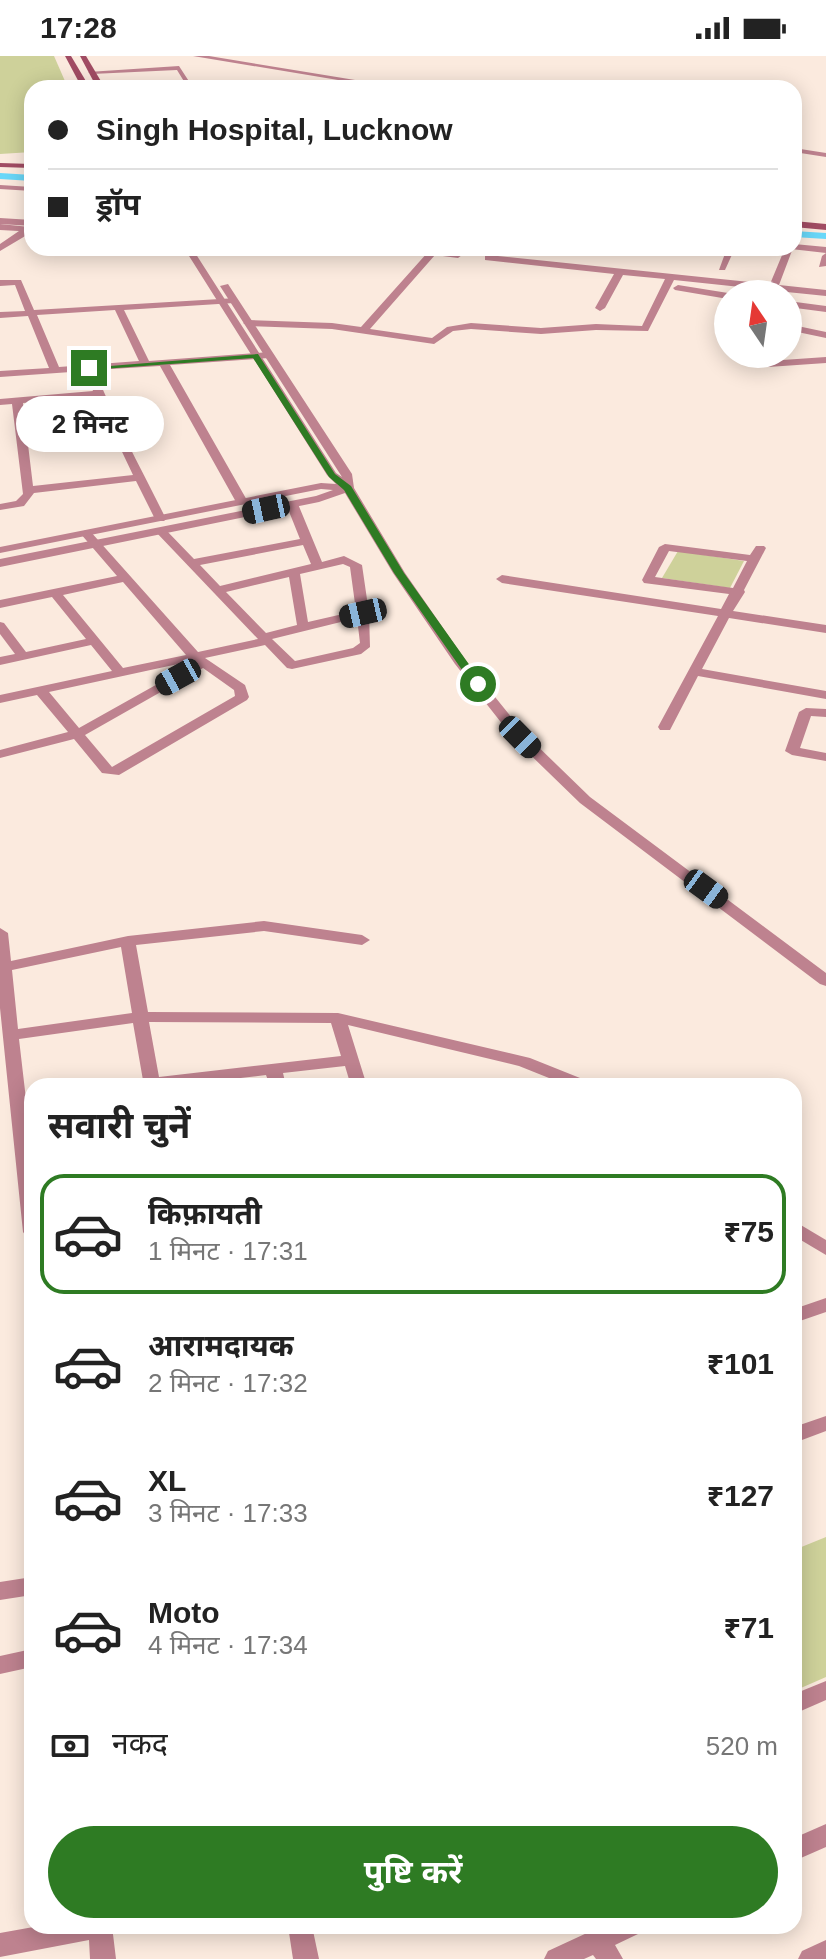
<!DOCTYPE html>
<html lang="hi">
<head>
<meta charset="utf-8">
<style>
	body { margin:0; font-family:Arial,"Noto Sans Devanagari",sans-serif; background:#f6f6f6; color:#222; height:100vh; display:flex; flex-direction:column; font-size:30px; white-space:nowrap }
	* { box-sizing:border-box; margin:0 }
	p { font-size:26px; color:#767676 }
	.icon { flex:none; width:44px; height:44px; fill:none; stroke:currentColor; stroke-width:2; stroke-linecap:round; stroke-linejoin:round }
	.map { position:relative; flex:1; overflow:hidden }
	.drawer { position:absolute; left:24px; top:1022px; width:778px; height:856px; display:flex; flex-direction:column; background:#fff; border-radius:24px; box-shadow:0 4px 20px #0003 }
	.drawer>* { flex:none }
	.guide { position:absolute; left:24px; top:24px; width:778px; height:176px; border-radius:24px; box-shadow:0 4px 20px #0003; display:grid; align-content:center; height:176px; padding:0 24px; background:#fff }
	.needle { width:52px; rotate:347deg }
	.fabs { position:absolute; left:714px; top:224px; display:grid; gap:16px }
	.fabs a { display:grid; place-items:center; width:88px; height:88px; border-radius:50%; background:#fff; box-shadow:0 4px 20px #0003; font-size:40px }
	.end { position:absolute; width:36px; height:36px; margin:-18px; border:10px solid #2e7b23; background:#fff; box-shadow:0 0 0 4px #fff }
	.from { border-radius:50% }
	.bubble { position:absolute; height:56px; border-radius:28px; background:#fff; box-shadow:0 4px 20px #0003; font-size:26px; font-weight:700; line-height:56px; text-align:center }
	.car { position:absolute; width:24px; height:48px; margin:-24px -12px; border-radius:10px; box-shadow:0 0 6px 2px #0007; background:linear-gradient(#222 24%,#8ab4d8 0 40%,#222 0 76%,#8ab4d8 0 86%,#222 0) }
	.guide b { display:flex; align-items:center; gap:28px; height:76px; font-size:30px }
	.guide b+b { border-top:2px solid #e0e0e0 }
	.guide i { width:20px; height:20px; background:#222 }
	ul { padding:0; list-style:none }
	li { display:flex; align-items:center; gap:24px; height:120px; margin:0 16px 12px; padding:0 8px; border:4px solid transparent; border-radius:24px }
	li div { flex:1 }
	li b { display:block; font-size:30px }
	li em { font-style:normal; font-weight:700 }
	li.active { border-color:#2e7b23 }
	li>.icon { width:72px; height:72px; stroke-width:1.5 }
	h2 { padding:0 24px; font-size:36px; line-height:96px }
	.pay { display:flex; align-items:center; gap:20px; height:88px; padding:0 24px; font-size:30px }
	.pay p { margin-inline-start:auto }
	.cta { display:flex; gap:16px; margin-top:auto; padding:16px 24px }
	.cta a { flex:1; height:92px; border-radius:48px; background:#2e7b23; color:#fff; font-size:32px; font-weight:700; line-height:92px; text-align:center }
	.status { display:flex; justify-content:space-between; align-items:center; height:56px; padding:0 40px; background:#fff; direction:ltr }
	.status svg { height:22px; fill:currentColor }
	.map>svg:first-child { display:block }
	.green { fill:#ced19a }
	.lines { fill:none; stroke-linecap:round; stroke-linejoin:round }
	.canal { fill:#69d7f8; fill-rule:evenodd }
	.minor { fill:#be828f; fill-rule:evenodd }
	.tertiary { fill:#be828f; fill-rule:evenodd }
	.secondary { fill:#a14c63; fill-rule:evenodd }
	.route { fill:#2e7b23 }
</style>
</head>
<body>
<div class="status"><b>17:28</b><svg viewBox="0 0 49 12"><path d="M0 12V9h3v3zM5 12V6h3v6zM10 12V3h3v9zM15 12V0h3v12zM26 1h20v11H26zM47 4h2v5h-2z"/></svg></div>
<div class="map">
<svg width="826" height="1903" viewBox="0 0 826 1903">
	<rect width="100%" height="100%" fill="#fbeade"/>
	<!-- green -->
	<g class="green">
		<polygon points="0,0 54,0 68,32 32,32 32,96 0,98"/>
		<polygon points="678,495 744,505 730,532 662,522"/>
		<polygon points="826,1481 826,1621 794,1635 794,1494"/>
	</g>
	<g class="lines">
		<!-- canal -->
		<g class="canal">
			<polygon points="0,117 32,119 32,125 0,123"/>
			<polygon points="794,175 826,177 826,183 794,181"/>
		</g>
		<!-- minor -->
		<g class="minor">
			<polygon points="193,0 209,0 404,32 386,32"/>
			<polygon points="179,10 192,30 164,32 185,27 177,14 92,18 88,16"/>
			<polygon points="794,92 826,97 826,101 794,96"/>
			<polygon points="0,129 32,131 32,135 0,133"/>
			<polygon points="0,168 30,171 32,176 0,195 0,188 19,175 0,174"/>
			<polygon points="428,192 462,199 458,202 435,199 370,273 432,282 447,271 471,267 541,272 596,268 642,270 665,223 623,219 605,252 600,255 595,252 614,218 485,204 485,200 488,199 770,228 785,192 793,192 779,229 826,234 826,240 777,235 776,238 766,238 768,234 674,224 648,275 596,274 541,278 471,273 453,275 434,288 332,273 248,270 243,267 248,264 332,267 361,271 428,196"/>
			<polygon points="608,192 682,192 662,199 612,195"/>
			<polygon points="727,192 735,192 725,214 719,214"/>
			<polygon points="826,197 826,210 819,211 822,200"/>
			<path d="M0 224H21L34 254 237 242V246L234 247 124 254 149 305 269 296 274 299 269 302 170 309 248 446 246 448 236 446 160 310 95 314C115 366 142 414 166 463L164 465H156L136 425 34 437 24 450 0 454V448L16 445 23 438 12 348 0 349V343L93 335 85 315 0 321V315L49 312 28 260 0 262V256L25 255 15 229 0 230ZM115 254 139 305 59 311 37 259ZM96 341 133 419 33 430 23 347Z"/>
			<polygon points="678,229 728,237 731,238 728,238 728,243 675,234 673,232"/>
			<polygon points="788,245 826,250 826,256 788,251"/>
			<polygon points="788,268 826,276 826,282 788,274"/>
			<polygon points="746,301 768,305 826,301 826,307 768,311 743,306 743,302"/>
			<path d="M292 445 298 448 322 506 344 500 362 509 369 557 370 591 361 598 292 613 287 612 265 589 205 602 245 629 249 641 247 644 119 719 102 717 74 683 0 702V694L68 676 37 639 0 647V639L112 615 91 589 0 609V601L15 598 0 578V566L4 567 26 596 86 583 52 541 0 552V544L117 520 80 477 86 474 90 475 198 596 258 583 155 475 165 473 194 503 300 483 286 448ZM303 489 311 508 220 530 200 509ZM343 508 350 511 356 555 308 566 300 518ZM289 521 297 569 266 577 226 536ZM123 526 186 599 123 612 63 539ZM357 562 360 587 353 592 295 605 272 583ZM192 605 195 607 79 672 49 636ZM203 612 234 634 235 640 112 711 85 679Z"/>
			<path d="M665 488 750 499 756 490H764L766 492 744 534 745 536 733 555 826 569V577L729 562 702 613 826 635V643L698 620 670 674H660L658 671 718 560 502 527 496 523 502 519 721 553 729 538 644 527 642 524 659 491ZM669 495 747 505 733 532 655 521Z"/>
			<polygon points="806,652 826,653 826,661 811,660 800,692 826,697 826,705 792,699 785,695 799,656"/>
			<path d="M264 865 362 879 370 884 362 889 264 875 136 889 148 956 338 957 530 1002 590 1026 592 1030H569L519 1010 348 969 367 1030H351L345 1010 283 1017 286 1030H270L266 1019 171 1030H144L133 967 19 983 32 1095V1182L26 1180 23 1176 0 952V872L8 877 11 905 128 880ZM121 891 132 957 18 973 12 914ZM149 966 331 967 341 1000 159 1021Z"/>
			<polygon points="794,1165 826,1184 826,1199 794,1180"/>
			<polygon points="826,1242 826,1256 794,1267 794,1253"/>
			<polygon points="826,1360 826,1375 794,1387 794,1371"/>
			<polygon points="32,1521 32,1539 0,1544 0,1526"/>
			<polygon points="32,1593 32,1611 0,1618 0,1600"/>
			<polygon points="826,1625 826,1644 794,1658 794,1638"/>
			<polygon points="826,1768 826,1791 794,1805 794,1782"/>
			<polygon points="39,1870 112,1870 116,1903 90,1903 89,1884 0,1901 0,1877"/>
			<polygon points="288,1870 312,1870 319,1903 293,1903"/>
			<polygon points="602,1870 641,1870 638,1878 615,1889 623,1903 596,1903 593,1899 584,1903 544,1903 548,1895"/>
			<polygon points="826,1884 826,1903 798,1903 802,1895"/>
		</g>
		<!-- tertiary -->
		<g class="tertiary">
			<polygon points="0,162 32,164 32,170 0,168"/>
			<polygon points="794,188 826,191 826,197 791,193 794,192"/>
			<polygon points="184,192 192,192 336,417 342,421 220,230 228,228 352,418 354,432 405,517 466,605 525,678 590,741 826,917 826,930 820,928 580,747 515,684 455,608 393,517 345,437 319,446 0,511 0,503 316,440 333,434 321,433 0,497 0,491 321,427 336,428 327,419"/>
		</g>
		<!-- secondary -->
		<g class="secondary">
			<polygon points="65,0 71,0 90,32 82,32"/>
			<polygon points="80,0 86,0 105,32 97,32"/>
			<polygon points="0,107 32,108 32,112 0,111"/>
			<polygon points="794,165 826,168 826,174 794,171"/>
		</g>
	</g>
	<!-- route -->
	<polygon class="route" points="258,298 335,418 351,430 404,517 483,628 481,631 474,631 394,517 344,434 329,421 253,302 89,314 85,312"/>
</svg>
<div class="fabs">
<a><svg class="needle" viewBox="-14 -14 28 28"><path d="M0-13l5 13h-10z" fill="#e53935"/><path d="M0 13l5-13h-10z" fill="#767676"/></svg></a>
</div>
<i class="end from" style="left:478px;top:628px"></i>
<i class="end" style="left:89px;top:312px"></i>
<div class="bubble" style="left:16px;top:340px;width:148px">2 मिनट</div>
<i class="car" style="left:266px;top:453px;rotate:258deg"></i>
<i class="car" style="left:363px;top:557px;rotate:257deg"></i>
<i class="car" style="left:178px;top:621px;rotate:241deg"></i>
<i class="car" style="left:520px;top:681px;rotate:135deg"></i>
<i class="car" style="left:706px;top:833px;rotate:126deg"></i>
<div class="guide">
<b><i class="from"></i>Singh Hospital, Lucknow</b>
<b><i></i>ड्रॉप</b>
</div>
<section class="drawer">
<h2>सवारी चुनें</h2>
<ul>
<li class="active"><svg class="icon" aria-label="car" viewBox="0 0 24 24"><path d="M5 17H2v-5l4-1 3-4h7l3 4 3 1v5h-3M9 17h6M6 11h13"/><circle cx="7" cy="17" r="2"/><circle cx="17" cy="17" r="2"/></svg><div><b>किफ़ायती</b><p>1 मिनट · 17:31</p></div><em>₹75</em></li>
<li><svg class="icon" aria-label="car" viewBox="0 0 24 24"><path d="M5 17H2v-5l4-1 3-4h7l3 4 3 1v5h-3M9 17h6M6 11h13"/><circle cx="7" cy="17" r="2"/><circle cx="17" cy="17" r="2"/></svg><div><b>आरामदायक</b><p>2 मिनट · 17:32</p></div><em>₹101</em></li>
<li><svg class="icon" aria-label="car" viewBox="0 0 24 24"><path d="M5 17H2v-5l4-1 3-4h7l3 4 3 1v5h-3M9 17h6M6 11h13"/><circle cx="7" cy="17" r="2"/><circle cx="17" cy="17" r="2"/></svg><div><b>XL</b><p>3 मिनट · 17:33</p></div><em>₹127</em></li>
<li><svg class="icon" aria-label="car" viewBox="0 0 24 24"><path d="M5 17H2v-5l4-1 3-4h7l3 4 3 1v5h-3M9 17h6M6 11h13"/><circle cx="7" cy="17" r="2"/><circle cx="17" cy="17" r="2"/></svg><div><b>Moto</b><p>4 मिनट · 17:34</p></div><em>₹71</em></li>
</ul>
<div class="pay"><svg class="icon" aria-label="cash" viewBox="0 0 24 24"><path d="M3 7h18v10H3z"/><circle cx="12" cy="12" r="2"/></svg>नकद<p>520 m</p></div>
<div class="cta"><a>पुष्टि करें</a></div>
</section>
</div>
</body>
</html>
